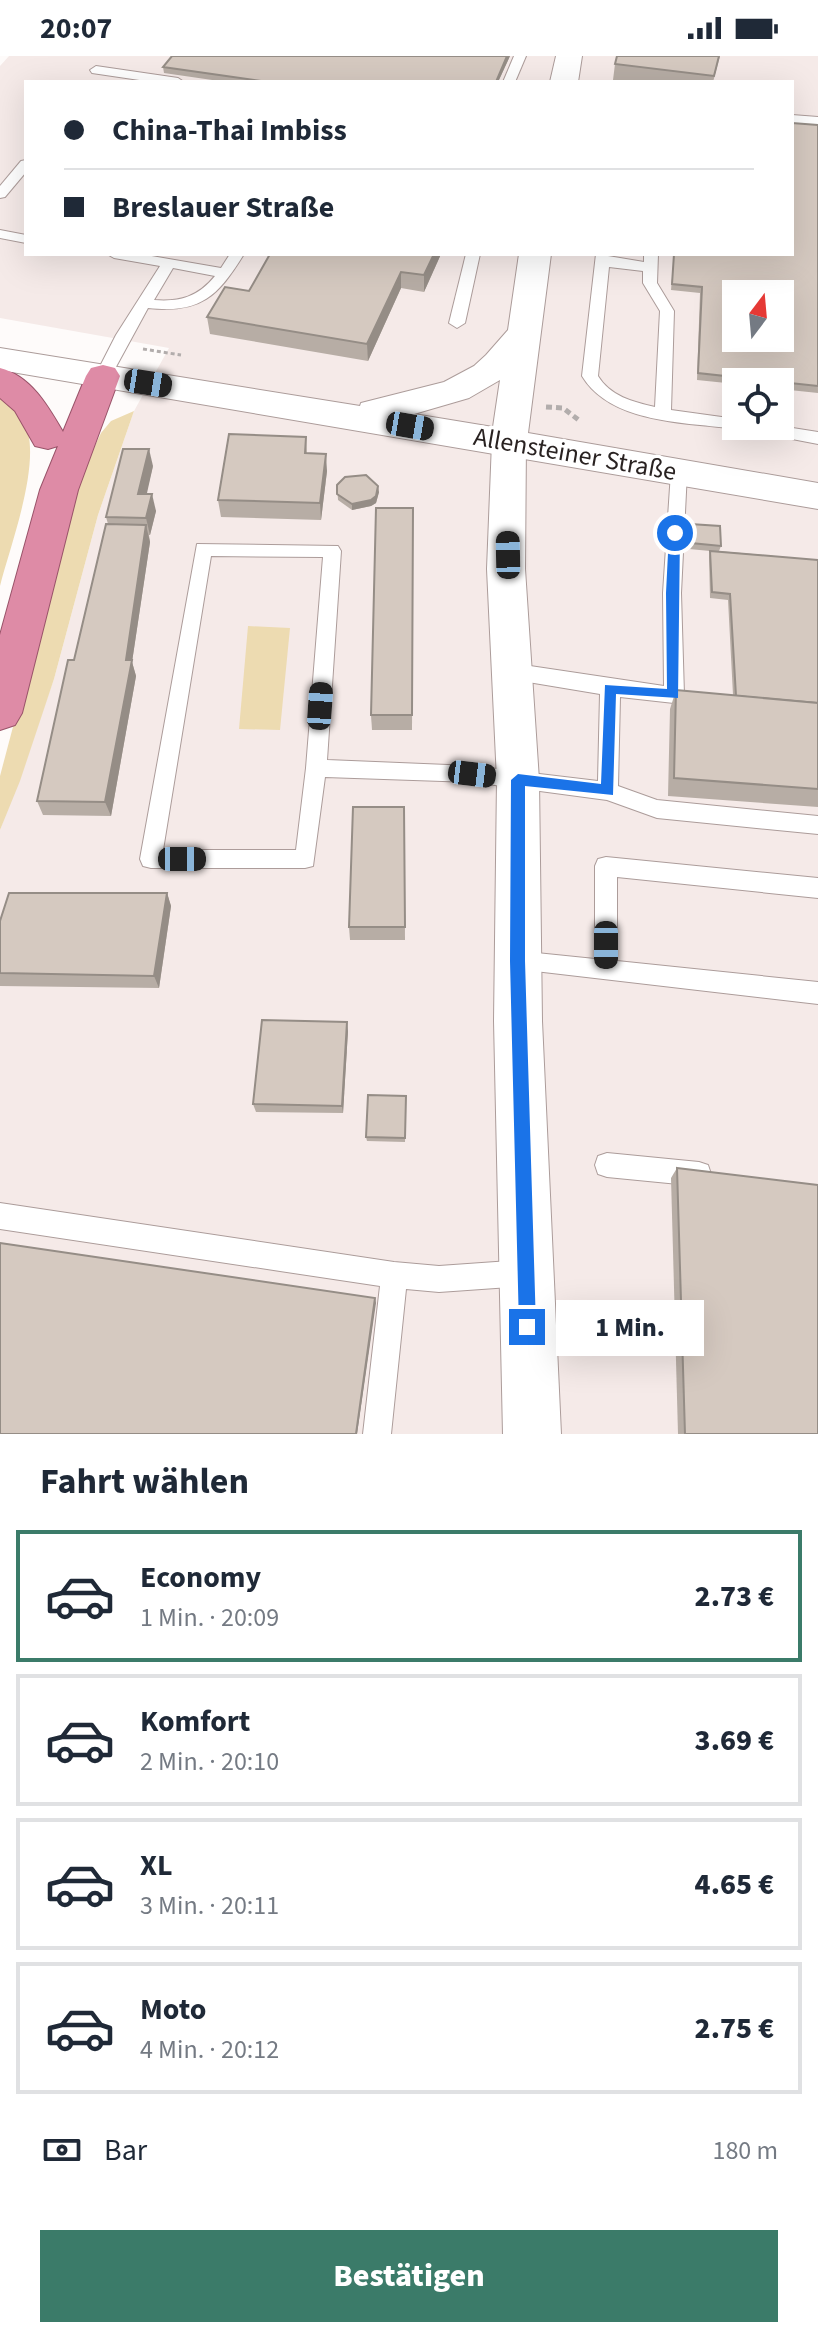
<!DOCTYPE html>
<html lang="de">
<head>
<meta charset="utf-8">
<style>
	body { margin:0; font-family:"Source Sans 3",sans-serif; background:#f2f2f3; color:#1f2937; height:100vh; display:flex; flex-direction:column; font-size:30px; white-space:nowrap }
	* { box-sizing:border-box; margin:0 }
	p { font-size:26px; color:#747a83 }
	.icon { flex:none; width:44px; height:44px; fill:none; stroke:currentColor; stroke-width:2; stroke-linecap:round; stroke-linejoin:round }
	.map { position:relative; height:1378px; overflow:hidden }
	.details { display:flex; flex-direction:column; background:#fff; flex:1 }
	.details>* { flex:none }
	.guide { position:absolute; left:24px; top:24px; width:770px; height:176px; border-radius:0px; box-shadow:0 8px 32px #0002; display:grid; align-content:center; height:176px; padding:0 40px; background:#fff }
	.needle { width:52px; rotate:16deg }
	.controls { position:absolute; left:722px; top:224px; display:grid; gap:16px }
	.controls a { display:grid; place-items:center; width:72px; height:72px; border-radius:0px; background:#fff; box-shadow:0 8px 32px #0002; font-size:40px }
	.end { position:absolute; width:36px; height:36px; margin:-18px; border:10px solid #1a73e8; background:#fff; box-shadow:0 0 0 4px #fff }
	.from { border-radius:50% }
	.bubble { position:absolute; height:56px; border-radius:0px; background:#fff; box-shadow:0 8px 32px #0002; font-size:26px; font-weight:800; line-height:56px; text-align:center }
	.car { position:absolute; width:24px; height:48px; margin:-24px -12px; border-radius:10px; box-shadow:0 0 6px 2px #0007; background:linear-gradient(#222 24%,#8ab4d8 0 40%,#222 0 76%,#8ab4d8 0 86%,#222 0) }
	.guide b { display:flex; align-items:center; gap:28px; height:76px; font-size:30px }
	.guide b+b { border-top:2px solid #e0e1e3 }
	.guide i { width:20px; height:20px; background:#1f2937 }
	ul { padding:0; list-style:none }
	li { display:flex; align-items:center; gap:24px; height:132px; margin:0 16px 12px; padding:0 24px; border:4px solid #e0e1e3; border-radius:0px }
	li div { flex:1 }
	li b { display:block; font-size:30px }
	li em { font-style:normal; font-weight:800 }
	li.selected { border-color:#3b7b69 }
	li>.icon { width:72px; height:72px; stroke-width:1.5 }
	h2 { padding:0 40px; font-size:36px; line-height:96px }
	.pay { display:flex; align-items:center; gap:20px; height:88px; padding:0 40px; font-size:30px }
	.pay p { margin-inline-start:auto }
	.cta { display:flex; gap:16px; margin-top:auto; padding:16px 40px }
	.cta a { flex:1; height:92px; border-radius:0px; background:#3b7b69; color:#fff; font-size:32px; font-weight:800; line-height:92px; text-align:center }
	.status { display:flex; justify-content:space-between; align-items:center; height:56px; padding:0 40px; background:#fff; direction:ltr }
	.status svg { height:22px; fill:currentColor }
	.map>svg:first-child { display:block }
	.built { fill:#f5eae8; fill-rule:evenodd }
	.green { fill:#eddbb1 }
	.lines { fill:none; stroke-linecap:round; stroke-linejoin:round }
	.service-casing { stroke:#ac9c9a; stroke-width:2 }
	.minor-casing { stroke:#ac9c9a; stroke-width:2 }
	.tertiary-casing { stroke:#ac9c9a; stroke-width:2 }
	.trunk-casing { stroke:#995369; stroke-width:2 }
	.path-far1 { stroke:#b2adac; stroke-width:3; stroke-dasharray:4 3; stroke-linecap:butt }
	.path { stroke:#b2adac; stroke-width:5; stroke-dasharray:6 4; stroke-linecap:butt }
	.service { fill:#fff; fill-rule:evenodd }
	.minor { fill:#fff; fill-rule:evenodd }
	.tertiary { fill:#fff; fill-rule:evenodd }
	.trunk { fill:#de8ba6; fill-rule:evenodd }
	.wall { fill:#b7ada5 }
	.shaded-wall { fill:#958d86 }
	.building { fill:#d5c9c0; stroke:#958d86; stroke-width:2; fill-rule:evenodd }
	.route { fill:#1a73e8 }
	.labels { text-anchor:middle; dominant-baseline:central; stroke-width:7; stroke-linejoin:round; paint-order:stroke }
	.street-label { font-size:26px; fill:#292221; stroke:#fff }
</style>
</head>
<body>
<div class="status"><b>20:07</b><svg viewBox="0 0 49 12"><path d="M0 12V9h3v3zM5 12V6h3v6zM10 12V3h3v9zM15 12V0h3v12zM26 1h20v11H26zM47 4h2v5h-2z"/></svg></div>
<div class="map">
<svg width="818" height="1378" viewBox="0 0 818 1378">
	<rect width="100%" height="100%" fill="#fefbfa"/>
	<!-- built -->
	<path class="built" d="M9 0H818V1378H0V774L54 623 98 459 134 355 169 292 0 262V10ZM26 26H792V198H26ZM736 238H780V282H736ZM736 326H780V370H736Z"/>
	<!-- green -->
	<g class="green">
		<path d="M0 339C7 346 18 353 22 361 46 398 10 489 0 530Z"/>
		<polygon points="134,355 98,459 54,623 20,725 0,774 0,720 78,425 101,377 111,365"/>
		<polygon points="248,570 290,572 280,674 239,673"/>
	</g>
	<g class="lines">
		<defs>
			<g id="service">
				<polygon points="514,0 526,0 515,26 503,26"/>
				<polygon points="96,10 178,22 184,26 153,26 92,17 90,14"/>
				<polygon points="792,59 818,61 818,69 792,67"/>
				<polygon points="26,104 26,116 5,141 0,142 0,130 21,105"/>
				<polygon points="0,174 26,179 26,187 0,182"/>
				<path d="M107 198H140L221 212 230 198H244C218 240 201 258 148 252L111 320 103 325 95 320 116 279 160 210 114 202ZM173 212 215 220C198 241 180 246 154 244Z"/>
				<polygon points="466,198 480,198 465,267 457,272 449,267"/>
				<path d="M596 198 644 206V198H658L657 227 674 255 671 354 736 363V370H780L818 376V388L750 375 742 371 736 373C686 366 611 368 582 320ZM609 211 643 215V227L660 255 655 351C633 346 610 340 598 320Z"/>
				<path d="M679 410 687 416 681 537 684 639 681 644 674 647 620 641 618 730 657 744 818 760V778L657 762 607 744 472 726 325 721 313 810 305 812H151L143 810 140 803 197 488 338 490 341 495 327 704 472 710 598 725 600 638 510 623 503 620 500 615 503 610 510 607 664 630 663 537 671 416ZM211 500 323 501 306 712 296 794H163Z"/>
				<polygon points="606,801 818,822 818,842 617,821 617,905 818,926 818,948 509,912 506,905 509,898 517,895 595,903 595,810 598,803"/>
				<polygon points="607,1097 699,1106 708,1109 711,1118 708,1127 699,1130 607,1121 598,1118 595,1109 598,1100"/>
				<polygon points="0,1147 394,1206 439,1210 525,1204 534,1208 538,1217 534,1226 525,1230 439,1236 406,1233 391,1378 363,1378 380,1230 0,1173"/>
			</g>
			<polygon id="minor" points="509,374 521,378 526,386 525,513 539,724 542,965 561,1378 503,1378 494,965 497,724 487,513 492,386 497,378"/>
			<g id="tertiary">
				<polygon points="556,0 582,0 578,26 550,26"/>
				<path d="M519 198H551L528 377 818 427V453L0 314V292L360 350 361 347 444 326 474 310 486 299 508 274ZM500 324 493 371 414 358 469 342Z"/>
			</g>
			<path id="trunk" d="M103 309 115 312 120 320 78 434 22 657 15 669 0 674V579L40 434 58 390 48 393 35 390 15 355 0 342V312C31 320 48 350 63 376L86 320 91 312Z"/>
		</defs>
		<!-- service casing -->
		<use href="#service" class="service-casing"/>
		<!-- minor casing -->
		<use href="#minor" class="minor-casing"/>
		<!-- tertiary casing -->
		<use href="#tertiary" class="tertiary-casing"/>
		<!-- trunk casing -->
		<use href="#trunk" class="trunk-casing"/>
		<!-- path-far1 -->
		<polyline class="path-far1" points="143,293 181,299"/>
		<!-- path -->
		<polyline class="path" points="546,351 563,352 580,365"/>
		<!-- service -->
		<use href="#service" class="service"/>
		<!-- minor -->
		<use href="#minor" class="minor"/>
		<!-- tertiary -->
		<use href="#tertiary" class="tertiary"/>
		<!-- trunk -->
		<use href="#trunk" class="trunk"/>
	</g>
	<!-- wall -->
	<g class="wall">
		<polygon points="510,0 498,26 226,26 164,17 163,11"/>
		<polygon points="617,0 720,0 713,26 628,26 613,24 615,8"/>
		<polygon points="818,69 818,337 780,333 780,326 736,326 736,328 697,324 700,237 671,234 674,198 792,198"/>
		<polygon points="441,198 424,236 401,232 368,305 210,278 207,261 249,235"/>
		<polygon points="306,381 307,397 327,415 321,464 221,461 218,444"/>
		<polygon points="153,410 146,438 156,455 150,479 149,479 150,486 132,606 136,620 111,760 43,759 37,745 74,604 108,468 106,461"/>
		<polygon points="337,429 379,436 376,447 371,450 352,454 338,444"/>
		<polygon points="413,452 412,674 372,674 371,659"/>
		<polygon points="690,468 721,490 719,495 818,504 818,751 668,740 670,653 676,634 733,639 728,544 710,542 709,501 710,495 689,493 688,474"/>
		<polygon points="404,751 405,884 350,884 349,871"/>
		<polygon points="167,837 171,850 159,932 0,930 0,865"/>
		<polygon points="348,975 343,1057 256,1056 253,1048"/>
		<polygon points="406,1040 405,1086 367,1085 366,1081"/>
		<polygon points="677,1112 818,1378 678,1378 671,1122"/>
	</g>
	<!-- shaded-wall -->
	<g class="shaded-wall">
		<polygon points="507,0 510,0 498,26 496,26"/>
		<polygon points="434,198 441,198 424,236 424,219"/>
		<polygon points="401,216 401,232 368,305 367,288"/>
		<polygon points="149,393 153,410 143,455 138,438"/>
		<polygon points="326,398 327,415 321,464 320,447"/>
		<polygon points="378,430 379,436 376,447 371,450 352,454 352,448"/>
		<polygon points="152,438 156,455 150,479 146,462"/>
		<polygon points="146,469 150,486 132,606 136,620 111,760 105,746"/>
		<polygon points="167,837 171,850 159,932 154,920"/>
		<polygon points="347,966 348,975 343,1057 342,1050"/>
		<polygon points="375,1242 376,1247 357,1378 356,1378"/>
	</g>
	<!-- building -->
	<g class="building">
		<polygon points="172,0 507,0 496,26 268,26 163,11"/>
		<polygon points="617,0 719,0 714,20 615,8"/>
		<path d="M792 67 818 69V330L698 317 702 231 672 228 674 198H792ZM736 238H780V282H736Z"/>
		<polygon points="270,198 434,198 424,219 401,216 367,288 207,261 225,231 249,235"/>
		<polygon points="229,378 306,381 305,397 326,398 320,447 218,444"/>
		<polygon points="123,393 149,393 138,438 152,438 146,462 106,461"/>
		<polygon points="366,419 378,430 376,440 371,444 352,448 337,438 337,429 345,421"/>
		<polygon points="376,452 413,452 412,659 371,659"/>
		<polygon points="106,468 146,469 126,604 132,604 105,746 37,745 68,604 74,604"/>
		<polygon points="690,468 720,470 721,490 691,487"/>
		<polygon points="710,495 818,504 818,647 736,640 730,538 712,536"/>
		<polygon points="676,634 818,647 818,733 674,722"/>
		<polygon points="353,751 404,751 405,871 349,871"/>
		<polygon points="9,837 167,837 154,920 0,917 0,865"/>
		<polygon points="262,964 347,966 342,1050 253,1048"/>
		<polygon points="368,1039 406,1040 405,1082 366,1081"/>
		<polygon points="677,1112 818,1129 818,1378 685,1378"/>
		<polygon points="0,1187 375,1242 356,1378 0,1378"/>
	</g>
	<!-- route -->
	<polygon class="route" points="675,473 680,477 678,642 616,638 613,739 525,730 525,905 536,1271 533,1277 527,1280 521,1277 519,1271 510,905 511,724 518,718 601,728 605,629 667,633 666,537 669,477"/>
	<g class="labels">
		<!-- street labels -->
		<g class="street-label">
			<text transform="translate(575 398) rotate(10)">Allensteiner Straße</text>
		</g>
	</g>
</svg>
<div class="controls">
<a><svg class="needle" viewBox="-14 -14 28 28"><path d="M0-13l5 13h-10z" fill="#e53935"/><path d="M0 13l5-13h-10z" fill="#747a83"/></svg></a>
<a><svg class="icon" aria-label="locate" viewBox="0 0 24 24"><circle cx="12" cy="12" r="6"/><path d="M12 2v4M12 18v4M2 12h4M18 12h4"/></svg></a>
</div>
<i class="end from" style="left:675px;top:477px"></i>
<i class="end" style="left:527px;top:1271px"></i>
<div class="bubble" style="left:556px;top:1244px;width:148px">1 Min.</div>
<i class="car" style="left:148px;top:327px;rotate:99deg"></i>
<i class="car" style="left:410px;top:370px;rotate:100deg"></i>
<i class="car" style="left:508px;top:499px;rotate:359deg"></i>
<i class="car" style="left:320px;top:650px;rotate:4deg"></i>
<i class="car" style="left:472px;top:718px;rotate:97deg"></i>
<i class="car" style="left:182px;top:803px;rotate:90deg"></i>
<i class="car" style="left:606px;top:889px;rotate:180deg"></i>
<div class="guide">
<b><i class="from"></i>China-Thai Imbiss</b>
<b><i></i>Breslauer Straße</b>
</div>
</div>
<section class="details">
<h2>Fahrt wählen</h2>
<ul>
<li class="selected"><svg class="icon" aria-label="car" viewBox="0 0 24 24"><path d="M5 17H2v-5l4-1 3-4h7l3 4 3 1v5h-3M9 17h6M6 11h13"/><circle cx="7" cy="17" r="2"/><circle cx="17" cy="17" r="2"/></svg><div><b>Economy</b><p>1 Min. · 20:09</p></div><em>2.73 €</em></li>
<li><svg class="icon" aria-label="car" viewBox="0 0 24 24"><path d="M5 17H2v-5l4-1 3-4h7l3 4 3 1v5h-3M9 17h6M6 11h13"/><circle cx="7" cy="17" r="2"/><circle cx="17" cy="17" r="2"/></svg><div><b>Komfort</b><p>2 Min. · 20:10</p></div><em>3.69 €</em></li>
<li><svg class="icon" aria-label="car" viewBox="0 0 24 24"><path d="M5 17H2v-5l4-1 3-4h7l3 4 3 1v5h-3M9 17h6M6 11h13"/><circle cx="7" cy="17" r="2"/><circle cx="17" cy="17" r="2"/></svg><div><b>XL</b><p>3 Min. · 20:11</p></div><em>4.65 €</em></li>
<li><svg class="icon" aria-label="car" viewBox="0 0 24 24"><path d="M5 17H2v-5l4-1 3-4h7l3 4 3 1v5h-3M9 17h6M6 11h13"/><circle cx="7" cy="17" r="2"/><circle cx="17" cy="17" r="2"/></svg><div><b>Moto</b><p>4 Min. · 20:12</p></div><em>2.75 €</em></li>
</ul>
<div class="pay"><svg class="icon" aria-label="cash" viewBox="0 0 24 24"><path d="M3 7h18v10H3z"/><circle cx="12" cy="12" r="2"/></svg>Bar<p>180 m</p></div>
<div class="cta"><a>Bestätigen</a></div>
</section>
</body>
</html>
